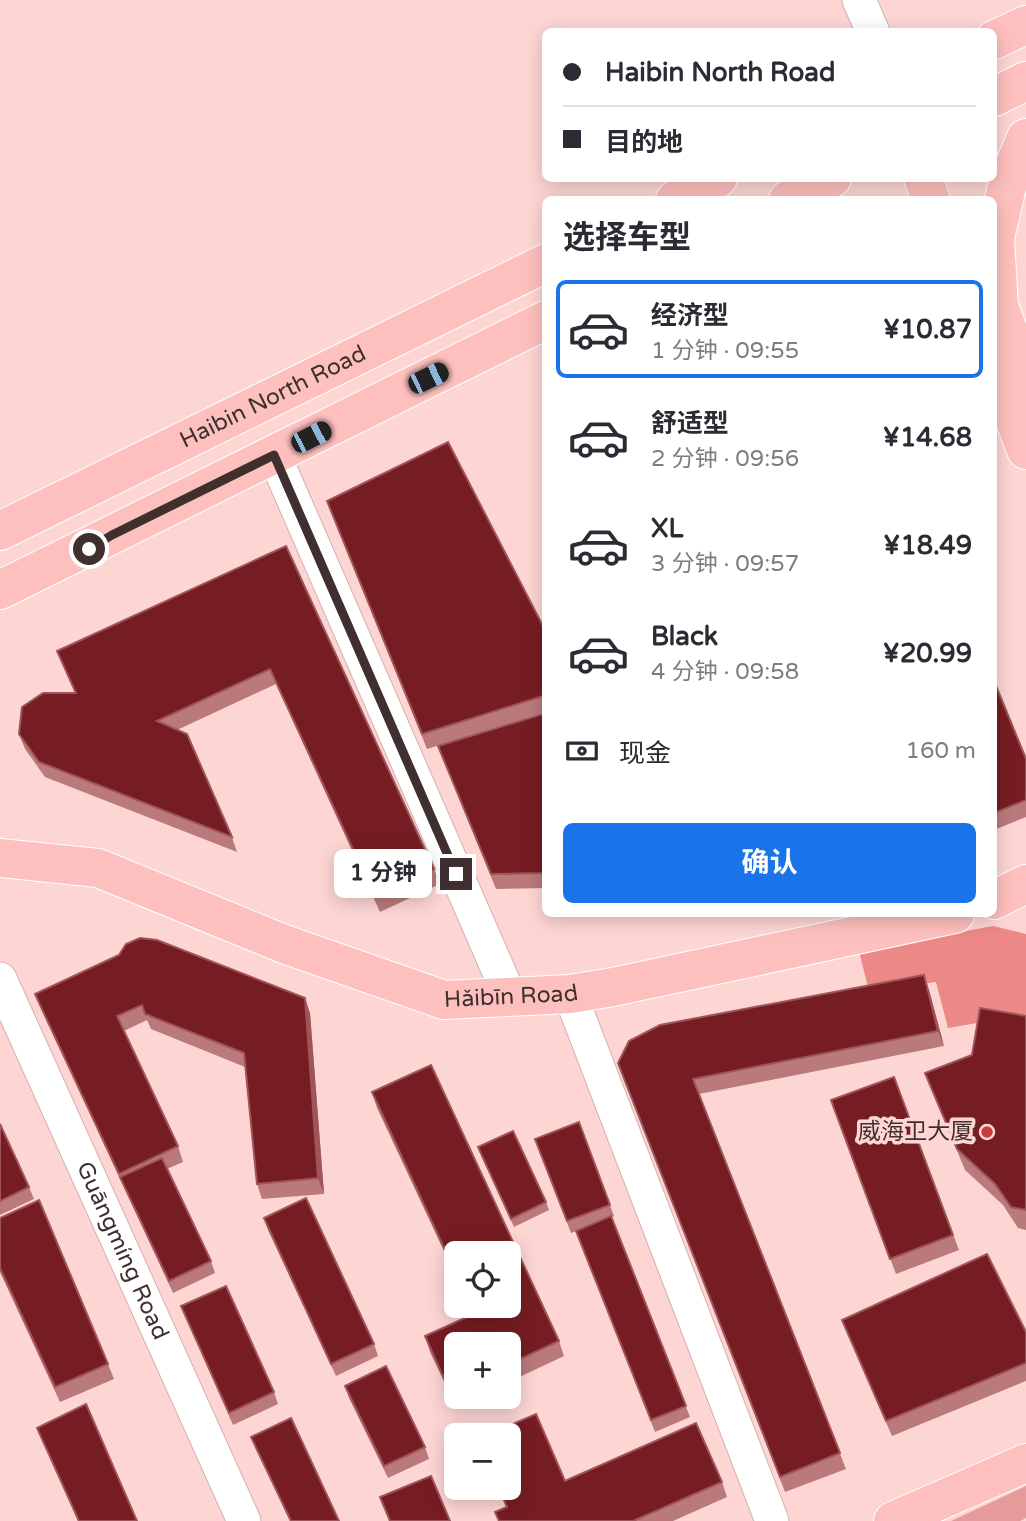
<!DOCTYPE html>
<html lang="zh">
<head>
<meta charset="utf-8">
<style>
	body { margin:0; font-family:"Varela Round","Noto Sans SC",sans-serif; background:#f2f2f3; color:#2b2b33; height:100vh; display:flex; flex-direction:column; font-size:26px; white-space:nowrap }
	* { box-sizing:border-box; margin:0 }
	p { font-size:23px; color:#7c7c81 }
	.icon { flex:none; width:38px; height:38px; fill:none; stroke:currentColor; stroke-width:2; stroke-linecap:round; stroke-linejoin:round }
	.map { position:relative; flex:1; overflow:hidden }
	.sheet { position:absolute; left:542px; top:196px; width:455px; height:721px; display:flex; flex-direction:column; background:#fff; border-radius:10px; box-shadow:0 4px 18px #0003 }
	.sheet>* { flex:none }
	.banner { position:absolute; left:542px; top:28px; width:455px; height:154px; border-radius:10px; box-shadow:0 4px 18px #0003; display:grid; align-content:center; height:154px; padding:0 21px; background:#fff }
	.tools { position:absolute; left:444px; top:1241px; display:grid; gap:14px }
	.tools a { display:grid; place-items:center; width:77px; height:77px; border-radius:10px; background:#fff; box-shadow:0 4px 18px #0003; font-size:35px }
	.end { position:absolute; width:32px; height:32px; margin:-16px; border:9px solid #3f302f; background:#fff; box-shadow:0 0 0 4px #fff }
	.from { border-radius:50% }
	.bubble { position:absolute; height:49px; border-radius:10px; background:#fff; box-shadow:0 4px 18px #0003; font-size:23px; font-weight:700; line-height:49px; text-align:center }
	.car { position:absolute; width:21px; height:42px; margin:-21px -10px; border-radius:9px; box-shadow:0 0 5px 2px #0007; background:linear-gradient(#222 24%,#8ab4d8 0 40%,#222 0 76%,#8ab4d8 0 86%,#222 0) }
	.banner b { display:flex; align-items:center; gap:24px; height:66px; font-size:26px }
	.banner b+b { border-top:2px solid #e1e1e2 }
	.banner i { width:18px; height:18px; background:#2b2b33 }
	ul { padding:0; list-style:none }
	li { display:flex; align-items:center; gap:21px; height:98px; margin:0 14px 10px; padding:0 7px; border:4px solid transparent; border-radius:10px }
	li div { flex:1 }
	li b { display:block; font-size:26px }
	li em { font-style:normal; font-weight:700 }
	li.current { border-color:#1a73e8 }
	li>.icon { width:63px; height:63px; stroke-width:1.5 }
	h2 { padding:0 21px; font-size:32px; line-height:84px }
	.pay { display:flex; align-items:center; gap:18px; height:77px; padding:0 21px; font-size:26px }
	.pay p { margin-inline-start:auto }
	.button { display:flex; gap:14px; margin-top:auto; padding:14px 21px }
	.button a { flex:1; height:80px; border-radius:10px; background:#1a73e8; color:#fff; font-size:28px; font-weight:700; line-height:80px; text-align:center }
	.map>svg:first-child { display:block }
	.green { fill:#e49b99 }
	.forest { fill:#ec8886 }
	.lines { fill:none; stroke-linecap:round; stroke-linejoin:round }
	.minor-casing { stroke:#d5afad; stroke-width:35 }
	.major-casing { stroke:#fff; stroke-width:40 }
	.minor { stroke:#fff; stroke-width:33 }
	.major { stroke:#fec0bf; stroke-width:38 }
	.wall { fill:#ba7a7c }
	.shaded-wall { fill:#9e5458 }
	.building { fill:#761d23; stroke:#9e5458; stroke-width:2 }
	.route { stroke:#3f302f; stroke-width:9 }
	.poi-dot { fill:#cb3b44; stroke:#fdd6d4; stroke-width:2.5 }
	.labels { text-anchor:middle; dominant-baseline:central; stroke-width:7; stroke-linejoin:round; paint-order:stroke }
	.street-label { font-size:23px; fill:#3f302f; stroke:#fdd6d4 }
	.poi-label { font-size:23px; fill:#3f302f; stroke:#fdd6d4; text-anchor:end }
</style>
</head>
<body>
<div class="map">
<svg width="1026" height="1521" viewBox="0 0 1026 1521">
	<rect width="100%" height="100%" fill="#fdd6d4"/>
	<!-- green -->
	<polygon class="green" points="1026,1486 1026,1518 1020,1521 951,1521"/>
	<!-- forest -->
	<polygon class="forest" points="993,926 1026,934 1026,1025 995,1020 948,1028 936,982 869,991 859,951"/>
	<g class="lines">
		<defs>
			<g id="minor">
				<polyline points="859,0 873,32"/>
				<polyline points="274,455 510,997"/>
				<path id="s1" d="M0 979 244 1521"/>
				<polyline points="570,994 772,1521"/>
			</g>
			<g id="major">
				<polyline points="994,40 1026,25"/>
				<polyline points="994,97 1026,81"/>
				<polyline points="923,178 931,200"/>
				<polyline points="675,200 718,178"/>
				<polyline points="788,200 832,178"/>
				<polyline points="994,293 1026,377"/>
				<polyline points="999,307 995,238 1009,178 1026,138"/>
				<polyline points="994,364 1026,450"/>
				<path id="s2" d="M0 531 546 263"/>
				<polyline points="0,590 546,320"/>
				<path id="s3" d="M0 858 98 868 284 944 444 1000 570 994 613 987 955 914"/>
				<polyline points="994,900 1026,884"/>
				<polyline points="893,1521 1026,1463"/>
			</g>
		</defs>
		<!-- minor casing -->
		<use href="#minor" class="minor-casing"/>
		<!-- major casing -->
		<use href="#major" class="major-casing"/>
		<!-- minor -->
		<use href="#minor" class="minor"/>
		<!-- major -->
		<use href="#major" class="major"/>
	</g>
	<!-- wall -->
	<g class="wall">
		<polygon points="327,501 546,632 546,712 427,749"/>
		<polygon points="286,546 434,869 440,884 380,912 276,684 177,730 232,837 237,852 45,777 25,749 19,734 75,693 57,651"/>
		<polygon points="994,681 1026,759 1026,817 994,830"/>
		<polygon points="546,713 546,888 496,889 438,746"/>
		<polygon points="929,990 944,1046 699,1094 846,1469 785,1492 624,1078"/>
		<polygon points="35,994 310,1013 324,1194 262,1199 257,1184 245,1067 151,1029 147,1020 124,1031 178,1146 183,1162 167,1169 211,1261 215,1273 173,1293 41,1009"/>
		<polygon points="1026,1016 1026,1230 1018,1228 1003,1205 965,1170 925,1073 972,1055"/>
		<polygon points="894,1077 959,1250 896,1274 831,1100"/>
		<polygon points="372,1092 559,1341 564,1356 509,1382 509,1344 457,1344 457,1396 478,1396 456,1407 430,1352 425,1336 473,1314 469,1306 509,1306 457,1253 457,1279 377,1108"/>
		<polygon points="579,1122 614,1216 611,1218 690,1417 655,1432 576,1231 571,1233 535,1139"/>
		<polygon points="0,1124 29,1187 34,1199 0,1215"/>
		<polygon points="478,1147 546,1202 549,1210 514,1227"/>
		<polygon points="0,1218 108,1364 114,1379 60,1402 0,1272"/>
		<polygon points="264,1218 374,1344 378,1356 336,1376 268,1230"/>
		<polygon points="181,1306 274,1392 278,1404 233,1425"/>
		<polygon points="842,1320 1026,1332 1026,1381 892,1436 848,1335"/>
		<polygon points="345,1386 425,1447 429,1459 388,1478 349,1398"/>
		<polygon points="37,1428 137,1521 78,1521"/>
		<polygon points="251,1437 339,1521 290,1521 256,1449"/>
		<polygon points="565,1481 722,1482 727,1497 673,1521 499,1521 495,1512 506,1507 498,1488 509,1488"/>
	</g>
	<!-- shaded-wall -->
	<g class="shaded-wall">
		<polygon points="924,975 929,990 944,1046 938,1031"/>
		<polygon points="305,998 310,1013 324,1194 318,1178"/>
	</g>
	<!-- building -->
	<g class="building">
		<polygon points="448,442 546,632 546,695 422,734 327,501"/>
		<polygon points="286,546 434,869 375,897 270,669 157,721 187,734 232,837 39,762 19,734 22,707 43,693 76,693 57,651"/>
		<polygon points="994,681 1026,759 1026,800 994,813"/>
		<polygon points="546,713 546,873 491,874 438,746"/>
		<polygon points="140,938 157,940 305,998 318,1178 257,1184 244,1053 145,1014 142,1005 117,1016 178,1146 119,1174 35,994 119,955 126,944"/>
		<polygon points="924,975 938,1031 693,1079 840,1453 780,1477 618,1063 629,1041 660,1025"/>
		<polygon points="980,1008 1026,1016 1026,1210 1011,1207 995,1184 957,1149 925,1073 972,1055"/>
		<polygon points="431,1065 559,1341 509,1364 509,1344 457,1344 457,1389 450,1392 425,1336 474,1314 470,1306 509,1306 509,1253 457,1253 457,1276 372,1092"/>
		<polygon points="894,1077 953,1235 890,1259 831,1100"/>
		<polygon points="579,1122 610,1205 567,1221 535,1139"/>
		<polygon points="0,1124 29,1187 0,1201"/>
		<polygon points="513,1131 546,1202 511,1219 478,1147"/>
		<polygon points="162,1158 211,1261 169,1281 120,1177"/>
		<polygon points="306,1198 374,1344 331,1364 264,1218"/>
		<polygon points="39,1200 108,1364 55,1387 0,1268 0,1218"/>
		<polygon points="611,1216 686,1406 651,1420 576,1231"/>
		<polygon points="987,1254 1026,1332 1026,1363 886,1421 842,1320"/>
		<polygon points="226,1286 274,1392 229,1413 181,1306"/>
		<polygon points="386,1366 425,1447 384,1466 345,1386"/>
		<polygon points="86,1404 137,1521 79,1521 37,1428"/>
		<polygon points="536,1414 565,1481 696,1423 722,1482 633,1521 499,1521 495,1512 507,1507 499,1488 509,1488 509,1435 487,1435"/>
		<polygon points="291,1418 339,1521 291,1521 251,1437"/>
		<polygon points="431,1476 450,1521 390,1521 380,1497"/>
	</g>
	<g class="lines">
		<!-- route -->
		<polyline class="route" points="89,549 112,535 274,455 456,874"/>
	</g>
	<!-- markers -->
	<circle class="poi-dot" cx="987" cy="1132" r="7"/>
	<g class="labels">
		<!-- street labels -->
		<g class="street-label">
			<text stroke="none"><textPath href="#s2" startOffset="304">Haibin North Road</textPath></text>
			<text stroke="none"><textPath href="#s3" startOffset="536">Hǎibīn Road</textPath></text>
			<text stroke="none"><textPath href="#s1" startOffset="298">Guāngmíng Road</textPath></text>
		</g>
		<!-- poi labels -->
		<g class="poi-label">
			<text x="973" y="1132">威海卫大厦</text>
		</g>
	</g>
</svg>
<div class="tools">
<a><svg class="icon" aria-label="locate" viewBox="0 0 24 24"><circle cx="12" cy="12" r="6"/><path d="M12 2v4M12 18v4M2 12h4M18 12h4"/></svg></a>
<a>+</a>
<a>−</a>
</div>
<i class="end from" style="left:89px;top:549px"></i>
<i class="end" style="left:456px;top:874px"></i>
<div class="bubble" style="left:334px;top:849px;width:98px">1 分钟</div>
<i class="car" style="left:428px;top:378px;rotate:64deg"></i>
<i class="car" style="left:311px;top:437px;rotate:63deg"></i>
<div class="banner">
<b><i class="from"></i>Haibin North Road</b>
<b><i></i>目的地</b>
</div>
<section class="sheet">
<h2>选择车型</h2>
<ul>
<li class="current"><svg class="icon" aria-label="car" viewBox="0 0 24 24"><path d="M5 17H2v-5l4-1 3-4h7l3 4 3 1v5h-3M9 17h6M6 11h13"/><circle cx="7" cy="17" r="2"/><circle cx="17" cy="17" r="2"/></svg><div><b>经济型</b><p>1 分钟 · 09:55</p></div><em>¥10.87</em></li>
<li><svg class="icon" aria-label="car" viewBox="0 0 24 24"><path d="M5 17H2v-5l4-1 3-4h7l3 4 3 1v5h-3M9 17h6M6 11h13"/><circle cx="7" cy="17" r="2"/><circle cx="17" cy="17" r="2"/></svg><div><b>舒适型</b><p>2 分钟 · 09:56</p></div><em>¥14.68</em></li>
<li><svg class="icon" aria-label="car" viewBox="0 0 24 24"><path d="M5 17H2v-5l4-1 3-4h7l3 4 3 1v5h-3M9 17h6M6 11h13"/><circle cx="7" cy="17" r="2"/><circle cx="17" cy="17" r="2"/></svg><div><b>XL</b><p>3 分钟 · 09:57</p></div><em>¥18.49</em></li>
<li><svg class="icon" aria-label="car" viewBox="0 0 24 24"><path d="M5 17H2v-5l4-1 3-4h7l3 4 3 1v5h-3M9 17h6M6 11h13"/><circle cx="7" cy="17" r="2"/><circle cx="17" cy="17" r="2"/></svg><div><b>Black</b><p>4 分钟 · 09:58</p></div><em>¥20.99</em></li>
</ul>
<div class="pay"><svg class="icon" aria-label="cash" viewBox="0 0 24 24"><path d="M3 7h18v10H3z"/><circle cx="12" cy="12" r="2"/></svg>现金<p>160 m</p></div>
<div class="button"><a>确认</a></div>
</section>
</div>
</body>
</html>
